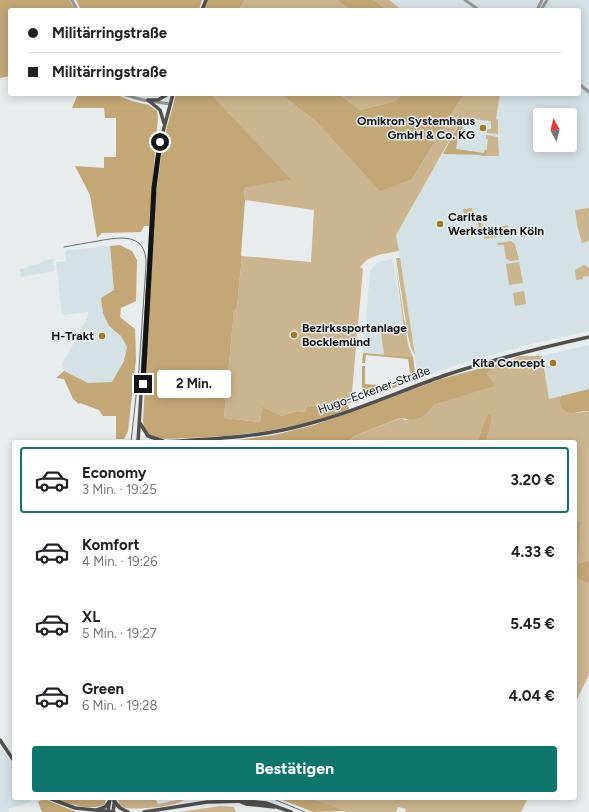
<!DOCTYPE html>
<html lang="de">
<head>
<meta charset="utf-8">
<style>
	body { margin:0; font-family:Figtree,sans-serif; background:#f6f6f6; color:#202124; height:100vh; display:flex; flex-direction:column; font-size:15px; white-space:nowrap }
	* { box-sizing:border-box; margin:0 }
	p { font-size:13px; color:#757577 }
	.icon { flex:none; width:22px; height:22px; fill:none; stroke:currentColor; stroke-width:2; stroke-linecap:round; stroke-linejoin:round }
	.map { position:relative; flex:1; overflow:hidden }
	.drawer { position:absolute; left:12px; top:440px; width:565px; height:360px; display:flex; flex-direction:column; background:#fff; border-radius:4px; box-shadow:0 2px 10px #0003 }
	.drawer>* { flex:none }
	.guide { position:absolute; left:8px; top:8px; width:573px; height:88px; border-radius:4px; box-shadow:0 2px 10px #0003; display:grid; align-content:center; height:88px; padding:0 20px; background:#fff }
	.needle { width:26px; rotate:353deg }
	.tools { position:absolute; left:533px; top:108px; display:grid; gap:8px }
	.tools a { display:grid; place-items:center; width:44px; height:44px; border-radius:4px; background:#fff; box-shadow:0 2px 10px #0003; font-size:20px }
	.end { position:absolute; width:18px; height:18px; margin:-9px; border:5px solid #131414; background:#fff; box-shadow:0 0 0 2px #fff }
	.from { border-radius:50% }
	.bubble { position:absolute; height:28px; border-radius:4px; background:#fff; box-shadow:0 2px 10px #0003; font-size:13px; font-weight:700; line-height:28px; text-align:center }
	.guide b { display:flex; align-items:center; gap:14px; height:38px; font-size:15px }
	.guide b+b { border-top:1px solid #e0e0e0 }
	.guide i { width:10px; height:10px; background:#202124 }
	ul { padding:7px 0 0; list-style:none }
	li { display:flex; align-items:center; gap:12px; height:66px; margin:0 8px 6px; padding:0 12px; border:2px solid transparent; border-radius:4px }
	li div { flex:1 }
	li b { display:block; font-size:15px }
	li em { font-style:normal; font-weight:700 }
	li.on { border-color:#0f766e }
	li>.icon { width:36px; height:36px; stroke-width:1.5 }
	.cta { display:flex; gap:8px; margin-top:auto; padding:8px 20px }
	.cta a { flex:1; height:46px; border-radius:4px; background:#0f766e; color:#fff; font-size:16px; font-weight:700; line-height:46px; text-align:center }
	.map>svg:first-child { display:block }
	.built { fill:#d4e2e5; fill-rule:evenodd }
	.green { fill:#cbb58e }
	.forest { fill:#c3a776 }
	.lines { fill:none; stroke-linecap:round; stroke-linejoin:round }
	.minor { stroke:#969694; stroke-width:3 }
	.major { stroke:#52504e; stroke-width:3.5 }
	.tram { stroke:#6a6d6d; stroke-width:1 }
	.route { stroke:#131414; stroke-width:5 }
	.poi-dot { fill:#a17827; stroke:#e8eced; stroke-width:1.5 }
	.labels { text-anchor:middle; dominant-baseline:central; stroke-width:3; stroke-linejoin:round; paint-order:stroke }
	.poi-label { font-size:12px; font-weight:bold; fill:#131414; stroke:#e8eced; text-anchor:end }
	.street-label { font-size:12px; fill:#131414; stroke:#e8eced }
</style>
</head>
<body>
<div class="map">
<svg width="589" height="812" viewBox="0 0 589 812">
	<rect width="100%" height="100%" fill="#e8eced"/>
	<!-- built -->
	<g class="built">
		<path d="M389 0H589V331L527 345 460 364 418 379 396 235 462 118 495 121 500 94H579V10H402ZM540 115H570V145H540Z"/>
		<polygon points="110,246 117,327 135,331 117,382 94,386 64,371 62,365 88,316 88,312 62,315 56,262 66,261 65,252 68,250"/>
		<polygon points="53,259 55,271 21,277 20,269 28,268 28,266 39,264 42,261"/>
		<polygon points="393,259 404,330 381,333 384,355 363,353 370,271 378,262"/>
		<polygon points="589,345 589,390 549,399 542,356"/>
		<polygon points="0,750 3,750 14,767 14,798 30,798 31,802 8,809 9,812 0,812"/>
	</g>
	<!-- green -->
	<g class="green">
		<polygon points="245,0 337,0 350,10 239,10"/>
		<polygon points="374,0 389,0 402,10 387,10"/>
		<path d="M213 94H280L318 123 333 138 412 179 464 94H500L496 119 498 120V134L487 133V129H491V121L462 118 396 235 399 251C384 254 370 254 360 267L363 269 351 403 328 404 321 407 307 406 305 412 297 411 282 416 262 408 260 422 224 418 234 309 237 307 242 256 311 262 314 210 245 200 244 188 290 178 212 97Z"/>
		<polygon points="339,94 402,94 395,101 360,110"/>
		<polygon points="486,135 498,137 499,156 480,156 481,155 486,155 488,139 486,139"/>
		<polygon points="472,208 473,216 488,214 489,217 481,218 482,228 479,229 477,219 457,222 457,221 465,219 463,209"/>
		<polygon points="589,208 589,241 582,243 577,225 575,210"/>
		<polygon points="508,225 509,235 484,239 484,235 503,231 502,226"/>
		<polygon points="511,241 515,244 519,260 510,261 506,259 504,245 498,245 497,243"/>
		<polygon points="395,258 408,345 413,357 384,355 381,333 404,330"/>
		<polygon points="396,258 400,258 415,355 411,348 408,336"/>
		<polygon points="519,262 523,283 509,285 506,264"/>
		<polygon points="584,265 589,268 589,276 583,277 583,279 576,280 575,270"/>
		<polygon points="524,291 526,304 515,306 513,293"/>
		<polygon points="519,356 542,356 549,399 561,396 560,397 562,407 577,413 589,411 589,560 578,564 581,522 575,518 575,442 486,442 492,419 486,417 477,442 348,442 354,436 401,418 405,420 427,414 434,405 494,386 487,373"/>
		<polygon points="575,578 589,584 589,675 575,703"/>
		<path d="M118 798H155L158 804 187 798C178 807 133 811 121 807L119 805Z"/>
		<polygon points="309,798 528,798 521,812 405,812 406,809 398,807 396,812 346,812"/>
		<polygon points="220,806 234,807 236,812 179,812"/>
	</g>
	<!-- forest -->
	<g class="forest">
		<polygon points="0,0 70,0 75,10 10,10 10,76 0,78"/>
		<polygon points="76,0 202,0 199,10 81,10"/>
		<polygon points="207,0 245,0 239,10 203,10"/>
		<polygon points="337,0 374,0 387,10 350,10"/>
		<polygon points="78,94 115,94 131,101 149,105 157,111 158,117 149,226 144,226 141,232 102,233 97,238 90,195 75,166 104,168 104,157 116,157 116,118 105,118 104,108 72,108"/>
		<path d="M176 94H213V97L291 179 244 188 245 200 241 255 242 256 237 307 234 310 224 418 260 422 262 407 282 416 297 411 305 412 307 406C320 407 333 404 347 404L349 409C296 430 241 436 185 438 174 438 158 441 149 435 145 431 144 426 143 421L155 202 163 142Z"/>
		<polygon points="280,94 339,94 360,110 395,101 402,94 464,94 412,179 380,191 318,123"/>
		<polygon points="459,124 463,125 462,129 466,129 465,136 458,136 456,149 484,153 485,150 487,150 486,155 443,154"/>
		<polygon points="120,245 132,251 137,260 136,301 121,308 120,317 135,329 136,359 128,431 124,439 116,439 116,416 103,416 99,410 80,403 79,404 73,399 64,379 56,378 64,371 88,383 112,382 124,361 127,347 121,336 109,326 103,313 101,298 114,290 110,246"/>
		<polygon points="363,353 413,357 416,380 368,397 362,391 362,366 365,366 365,384 391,386 411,378 408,359 366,355 365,363 362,363"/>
		<polygon points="511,360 487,373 495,386 434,405 427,414 421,417 414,420 400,418 354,436 348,442 197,442 238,440 274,435 314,425 441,379"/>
		<path d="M589 389V411C580 410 567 418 561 406 560 402 559 400 561 396Z"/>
		<polygon points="490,414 492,419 486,442 477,442 486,417"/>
		<polygon points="575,518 581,522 578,564 589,560 589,584 575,578"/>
		<path d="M53 798H106L105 804C91 812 67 803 53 798Z"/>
		<polygon points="278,798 309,798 346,811 313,812"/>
		<polygon points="41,800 47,800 76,812 42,812 38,802"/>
	</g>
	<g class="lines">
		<!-- minor -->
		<g class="minor">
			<polyline points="72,0 77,10"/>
			<polyline points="465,0 479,10"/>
			<polyline points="537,10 542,0"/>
			<polyline points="541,10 547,0"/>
			<polyline points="579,84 589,92"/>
			<polyline points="122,94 143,100 170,104"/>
		</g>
		<!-- major -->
		<g class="major">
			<polyline points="202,10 206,0"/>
			<polyline points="148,100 160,110 164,123"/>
			<polyline points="148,100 158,100 168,94"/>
			<polyline points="140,423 148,436 163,441"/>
			<polyline points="138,442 154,188 160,143 173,94"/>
			<path d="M162 442C208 439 255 438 300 426 349 414 395 393 443 376 490 360 540 348 589 337"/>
			<polyline points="0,740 14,761"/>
			<polyline points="49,798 75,808 114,812"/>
			<polyline points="114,801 120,808 128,812"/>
			<polyline points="241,802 246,804 274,807"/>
			<polyline points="97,810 105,807 109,802"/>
			<polyline points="108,812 110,798"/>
			<polyline points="113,812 115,798"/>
			<polyline points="144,812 207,802 248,801 266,803 291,812"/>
		</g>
		<!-- tram -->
		<g class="tram">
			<path d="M64 247C75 245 86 243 98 241 120 237 147 232 146 265L139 369 131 442"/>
			<polyline points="271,798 305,812"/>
		</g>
	</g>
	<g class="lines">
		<!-- route -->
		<polyline class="route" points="143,384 154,188 160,142"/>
	</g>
	<!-- markers -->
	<g class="poi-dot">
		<circle cx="483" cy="128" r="4"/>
		<circle cx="440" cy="224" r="4"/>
		<circle cx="294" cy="335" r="4"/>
		<circle cx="102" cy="336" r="4"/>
		<circle cx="553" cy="363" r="4"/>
	</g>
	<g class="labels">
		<!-- poi labels -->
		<g class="poi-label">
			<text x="475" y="121">Omikron Systemhaus<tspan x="475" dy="14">GmbH &amp; Co. KG</tspan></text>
			<text x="448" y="217" text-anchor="start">Caritas<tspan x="448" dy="14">Werkstätten Köln</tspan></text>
			<text x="302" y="328" text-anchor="start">Bezirkssportanlage<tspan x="302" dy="14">Bocklemünd</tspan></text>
			<text x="94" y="336">H-Trakt</text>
			<text x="545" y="363">Kita Concept</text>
		</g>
		<!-- street labels -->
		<g class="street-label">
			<text transform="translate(374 390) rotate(-20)">Hugo-Eckener-Straße</text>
		</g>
	</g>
</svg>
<div class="tools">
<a><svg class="needle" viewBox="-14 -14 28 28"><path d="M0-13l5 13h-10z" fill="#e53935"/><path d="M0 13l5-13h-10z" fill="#757577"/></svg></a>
</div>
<i class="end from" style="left:160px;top:142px"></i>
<i class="end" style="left:143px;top:384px"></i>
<div class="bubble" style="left:157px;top:370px;width:74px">2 Min.</div>
<div class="guide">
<b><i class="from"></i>Militärringstraße</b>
<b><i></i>Militärringstraße</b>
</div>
<section class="drawer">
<ul>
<li class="on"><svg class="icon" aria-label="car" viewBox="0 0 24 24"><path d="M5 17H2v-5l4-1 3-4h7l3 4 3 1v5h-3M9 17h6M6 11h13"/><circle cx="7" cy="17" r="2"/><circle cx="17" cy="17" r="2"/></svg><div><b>Economy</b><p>3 Min. · 19:25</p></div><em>3.20 €</em></li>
<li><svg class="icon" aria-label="car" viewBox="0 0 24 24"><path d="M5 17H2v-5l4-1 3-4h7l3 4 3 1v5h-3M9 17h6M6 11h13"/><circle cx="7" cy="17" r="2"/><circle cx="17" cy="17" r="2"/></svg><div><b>Komfort</b><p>4 Min. · 19:26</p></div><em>4.33 €</em></li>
<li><svg class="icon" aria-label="car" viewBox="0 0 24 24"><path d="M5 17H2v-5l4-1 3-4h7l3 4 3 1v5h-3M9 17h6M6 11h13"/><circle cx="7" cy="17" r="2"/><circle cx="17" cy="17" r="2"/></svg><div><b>XL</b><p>5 Min. · 19:27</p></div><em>5.45 €</em></li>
<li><svg class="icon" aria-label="car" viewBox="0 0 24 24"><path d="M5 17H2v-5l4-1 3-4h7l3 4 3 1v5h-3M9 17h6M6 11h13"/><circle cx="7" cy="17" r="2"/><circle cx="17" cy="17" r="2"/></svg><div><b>Green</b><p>6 Min. · 19:28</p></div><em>4.04 €</em></li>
</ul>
<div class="cta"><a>Bestätigen</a></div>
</section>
</div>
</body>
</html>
